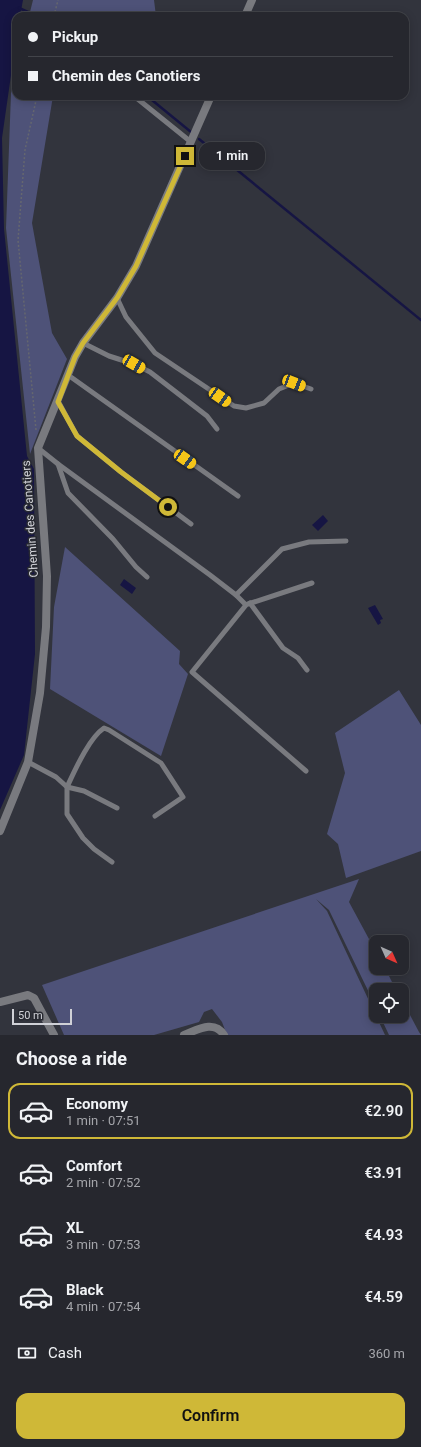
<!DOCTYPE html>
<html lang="en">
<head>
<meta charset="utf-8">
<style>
	body { margin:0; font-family:Roboto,sans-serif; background:#32333a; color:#f1f3f6; height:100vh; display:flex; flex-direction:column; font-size:15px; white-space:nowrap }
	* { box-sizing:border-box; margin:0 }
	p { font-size:13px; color:#a4a5aa }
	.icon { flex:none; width:22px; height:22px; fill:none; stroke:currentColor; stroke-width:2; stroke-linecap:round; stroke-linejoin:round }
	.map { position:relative; height:1035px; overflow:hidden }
	.side { display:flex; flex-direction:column; background:#26272e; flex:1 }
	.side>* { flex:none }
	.top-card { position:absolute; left:12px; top:12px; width:397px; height:88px; border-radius:12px; box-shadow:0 2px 10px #0003,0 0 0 1px #42444a; display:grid; align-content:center; height:88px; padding:0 16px; background:#26272e }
	.needle { width:26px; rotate:135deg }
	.fabs { position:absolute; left:369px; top:935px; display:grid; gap:8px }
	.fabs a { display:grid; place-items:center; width:40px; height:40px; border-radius:8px; background:#26272e; box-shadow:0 2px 10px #0003,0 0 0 1px #42444a; font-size:20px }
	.scale { position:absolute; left:12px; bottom:10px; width:60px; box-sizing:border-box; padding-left:4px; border:2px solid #d0d1d7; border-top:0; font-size:11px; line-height:14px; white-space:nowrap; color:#d0d1d7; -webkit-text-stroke:3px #282a32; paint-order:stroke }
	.end { position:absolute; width:18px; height:18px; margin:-9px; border:5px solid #cfb837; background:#111; box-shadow:0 0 0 2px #111 }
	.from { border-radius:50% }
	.bubble { position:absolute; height:28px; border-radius:12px; background:#26272e; box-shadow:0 2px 10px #0003,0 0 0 1px #42444a; font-size:13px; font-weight:600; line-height:28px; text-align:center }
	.car { position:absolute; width:12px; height:24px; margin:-12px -6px; border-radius:5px; box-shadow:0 0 3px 1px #0007; background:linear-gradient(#f5c518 24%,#345 0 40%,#f5c518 0 76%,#345 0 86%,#f5c518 0) }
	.top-card b { display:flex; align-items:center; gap:14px; height:38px; font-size:15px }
	.top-card b+b { border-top:1px solid #42444a }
	.top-card i { width:10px; height:10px; background:#f1f3f6 }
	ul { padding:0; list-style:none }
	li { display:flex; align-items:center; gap:12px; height:56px; margin:0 8px 6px; padding:0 8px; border:2px solid transparent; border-radius:12px }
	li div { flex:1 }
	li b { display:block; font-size:15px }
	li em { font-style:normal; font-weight:600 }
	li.active { border-color:#cfb837 }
	li>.icon { width:36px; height:36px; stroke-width:1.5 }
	h2 { padding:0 16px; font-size:18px; line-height:48px }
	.pay { display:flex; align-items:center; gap:10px; height:44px; padding:0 16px; font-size:15px }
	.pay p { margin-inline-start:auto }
	.cta { display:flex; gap:8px; margin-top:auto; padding:8px 16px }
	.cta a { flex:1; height:46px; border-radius:12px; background:#cfb837; color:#111; font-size:16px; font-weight:600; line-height:46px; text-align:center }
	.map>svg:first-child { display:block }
	.green { fill:#4e5278 }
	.water { fill:#161543 }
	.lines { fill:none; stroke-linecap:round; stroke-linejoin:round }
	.stream { stroke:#161543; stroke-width:2.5 }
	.path { stroke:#65676f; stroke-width:1.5; stroke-dasharray:2 2; stroke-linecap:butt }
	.service { stroke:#797a7f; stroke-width:5 }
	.minor { stroke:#797a7f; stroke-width:8 }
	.route { stroke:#cfb837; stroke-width:5 }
	.labels { text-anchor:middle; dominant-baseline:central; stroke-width:3; stroke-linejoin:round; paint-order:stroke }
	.street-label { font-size:12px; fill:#d0d1d7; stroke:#282a32 }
</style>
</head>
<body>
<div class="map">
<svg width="421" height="1035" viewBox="0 0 421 1035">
	<rect width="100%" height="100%" fill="#32343d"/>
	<!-- green -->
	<g class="green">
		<polygon points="33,0 154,0 156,16 29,16"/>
		<polygon points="16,73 16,96 53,96 32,223 52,333 67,359 30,454 6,228 11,93"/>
		<polygon points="65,547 180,651 179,664 188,674 161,756 50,689 54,607"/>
		<polygon points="399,690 421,725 421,851 346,878 338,844 327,834 345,773 335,733"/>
		<polygon points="359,879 349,902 376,952 376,968 385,968 396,990 376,990 376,1007 329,910 316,899 327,911 385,1035 227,1035 222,1022 212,1009 204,1012 199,1022 154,1035 64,1035 42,985"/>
		<polygon points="402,1000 419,1032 421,1035 389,1035 380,1016 402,1016"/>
	</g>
	<!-- water -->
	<g class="water">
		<polygon points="0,0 23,0 20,16 16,16 16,40 2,138 4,229 27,456 34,469 35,654 24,755 0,810"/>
		<polygon points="323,515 328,521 318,531 312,525"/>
		<polygon points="124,579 136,588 132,594 120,585"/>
		<polygon points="375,605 383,619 380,620 381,623 378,625 368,608"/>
	</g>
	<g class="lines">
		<!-- stream -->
		<g class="stream">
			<polyline points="19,8 37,16"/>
			<polyline points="147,96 191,132"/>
			<polyline points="199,139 421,320"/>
		</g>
		<!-- path -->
		<g class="path">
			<polyline points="54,16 58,0"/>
			<polyline points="36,430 18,240 25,150 37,96"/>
		</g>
		<!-- service -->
		<g class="service">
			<polyline points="134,96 191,142"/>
			<polyline points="117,298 126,317 155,353 234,406 246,408 264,403 279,389 294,383 311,389"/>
			<polyline points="83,343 109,356 134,364 150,372 207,416 217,429"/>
			<polyline points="68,375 238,496"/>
			<polyline points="58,401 77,436 121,472 191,524"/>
			<polyline points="38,448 58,464 68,493 113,539 136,567 147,577"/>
			<polyline points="58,464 210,575 236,595 246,605 192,672 306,771"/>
			<polyline points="236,595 282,549 309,542 346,541"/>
			<polyline points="250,603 283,648 298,658 307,670"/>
			<polyline points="248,604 312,583"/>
			<polyline points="28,762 56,777 67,787 67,814 83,838 94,849 112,862"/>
			<path d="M117 808 84 791 67 787C75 770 89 738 104 728L109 730 161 763 183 797 155 816"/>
		</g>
		<!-- minor -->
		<g class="minor">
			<polyline points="245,16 252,0"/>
			<polyline points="0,831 28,762 40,693 46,627 47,576 38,448 75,357 83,343 117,298 136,266 211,96"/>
			<polyline points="0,1002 28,995 34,998 54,1035"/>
			<path d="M184 1035C197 1030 214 1019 224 1035"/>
		</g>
	</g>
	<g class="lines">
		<!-- route -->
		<polyline class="route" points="168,507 121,472 77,436 58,402 75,357 83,343 117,298 136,266 185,156"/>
	</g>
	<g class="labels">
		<!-- street labels -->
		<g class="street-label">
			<text transform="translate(30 519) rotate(-94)">Chemin des Canotiers</text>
		</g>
	</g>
</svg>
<div class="fabs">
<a><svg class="needle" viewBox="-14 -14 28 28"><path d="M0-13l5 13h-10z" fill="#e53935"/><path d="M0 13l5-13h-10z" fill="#a4a5aa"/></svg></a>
<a><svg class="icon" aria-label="locate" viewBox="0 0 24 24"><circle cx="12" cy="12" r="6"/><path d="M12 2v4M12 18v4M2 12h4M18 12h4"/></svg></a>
</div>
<div class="scale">50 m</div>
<i class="end from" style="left:168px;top:507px"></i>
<i class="end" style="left:185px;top:156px"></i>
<div class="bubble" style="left:199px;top:142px;width:66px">1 min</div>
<i class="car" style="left:134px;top:364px;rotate:120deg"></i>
<i class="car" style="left:294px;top:383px;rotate:111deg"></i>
<i class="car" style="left:220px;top:397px;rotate:124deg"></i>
<i class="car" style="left:185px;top:459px;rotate:125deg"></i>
<div class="top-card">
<b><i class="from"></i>Pickup</b>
<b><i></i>Chemin des Canotiers</b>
</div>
</div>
<section class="side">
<h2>Choose a ride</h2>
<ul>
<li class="active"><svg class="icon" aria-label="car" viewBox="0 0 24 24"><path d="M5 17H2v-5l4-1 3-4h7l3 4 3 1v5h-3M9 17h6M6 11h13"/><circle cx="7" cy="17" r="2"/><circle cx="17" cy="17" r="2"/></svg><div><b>Economy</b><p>1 min · 07:51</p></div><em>€2.90</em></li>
<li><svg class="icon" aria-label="car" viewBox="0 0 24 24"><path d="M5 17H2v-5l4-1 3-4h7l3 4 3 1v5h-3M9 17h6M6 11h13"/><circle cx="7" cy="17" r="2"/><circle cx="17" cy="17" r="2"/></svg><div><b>Comfort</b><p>2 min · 07:52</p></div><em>€3.91</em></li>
<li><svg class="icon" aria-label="car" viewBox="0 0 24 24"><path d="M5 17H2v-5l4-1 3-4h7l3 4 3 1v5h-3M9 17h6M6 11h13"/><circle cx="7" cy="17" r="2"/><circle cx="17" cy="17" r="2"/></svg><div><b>XL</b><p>3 min · 07:53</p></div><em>€4.93</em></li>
<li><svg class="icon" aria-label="car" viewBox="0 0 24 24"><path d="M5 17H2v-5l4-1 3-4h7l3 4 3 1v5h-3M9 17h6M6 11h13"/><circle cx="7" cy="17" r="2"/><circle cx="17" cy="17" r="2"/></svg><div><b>Black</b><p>4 min · 07:54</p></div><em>€4.59</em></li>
</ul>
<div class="pay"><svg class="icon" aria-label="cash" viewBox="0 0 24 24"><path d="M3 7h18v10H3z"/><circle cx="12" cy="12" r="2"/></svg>Cash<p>360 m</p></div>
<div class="cta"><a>Confirm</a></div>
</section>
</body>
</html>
